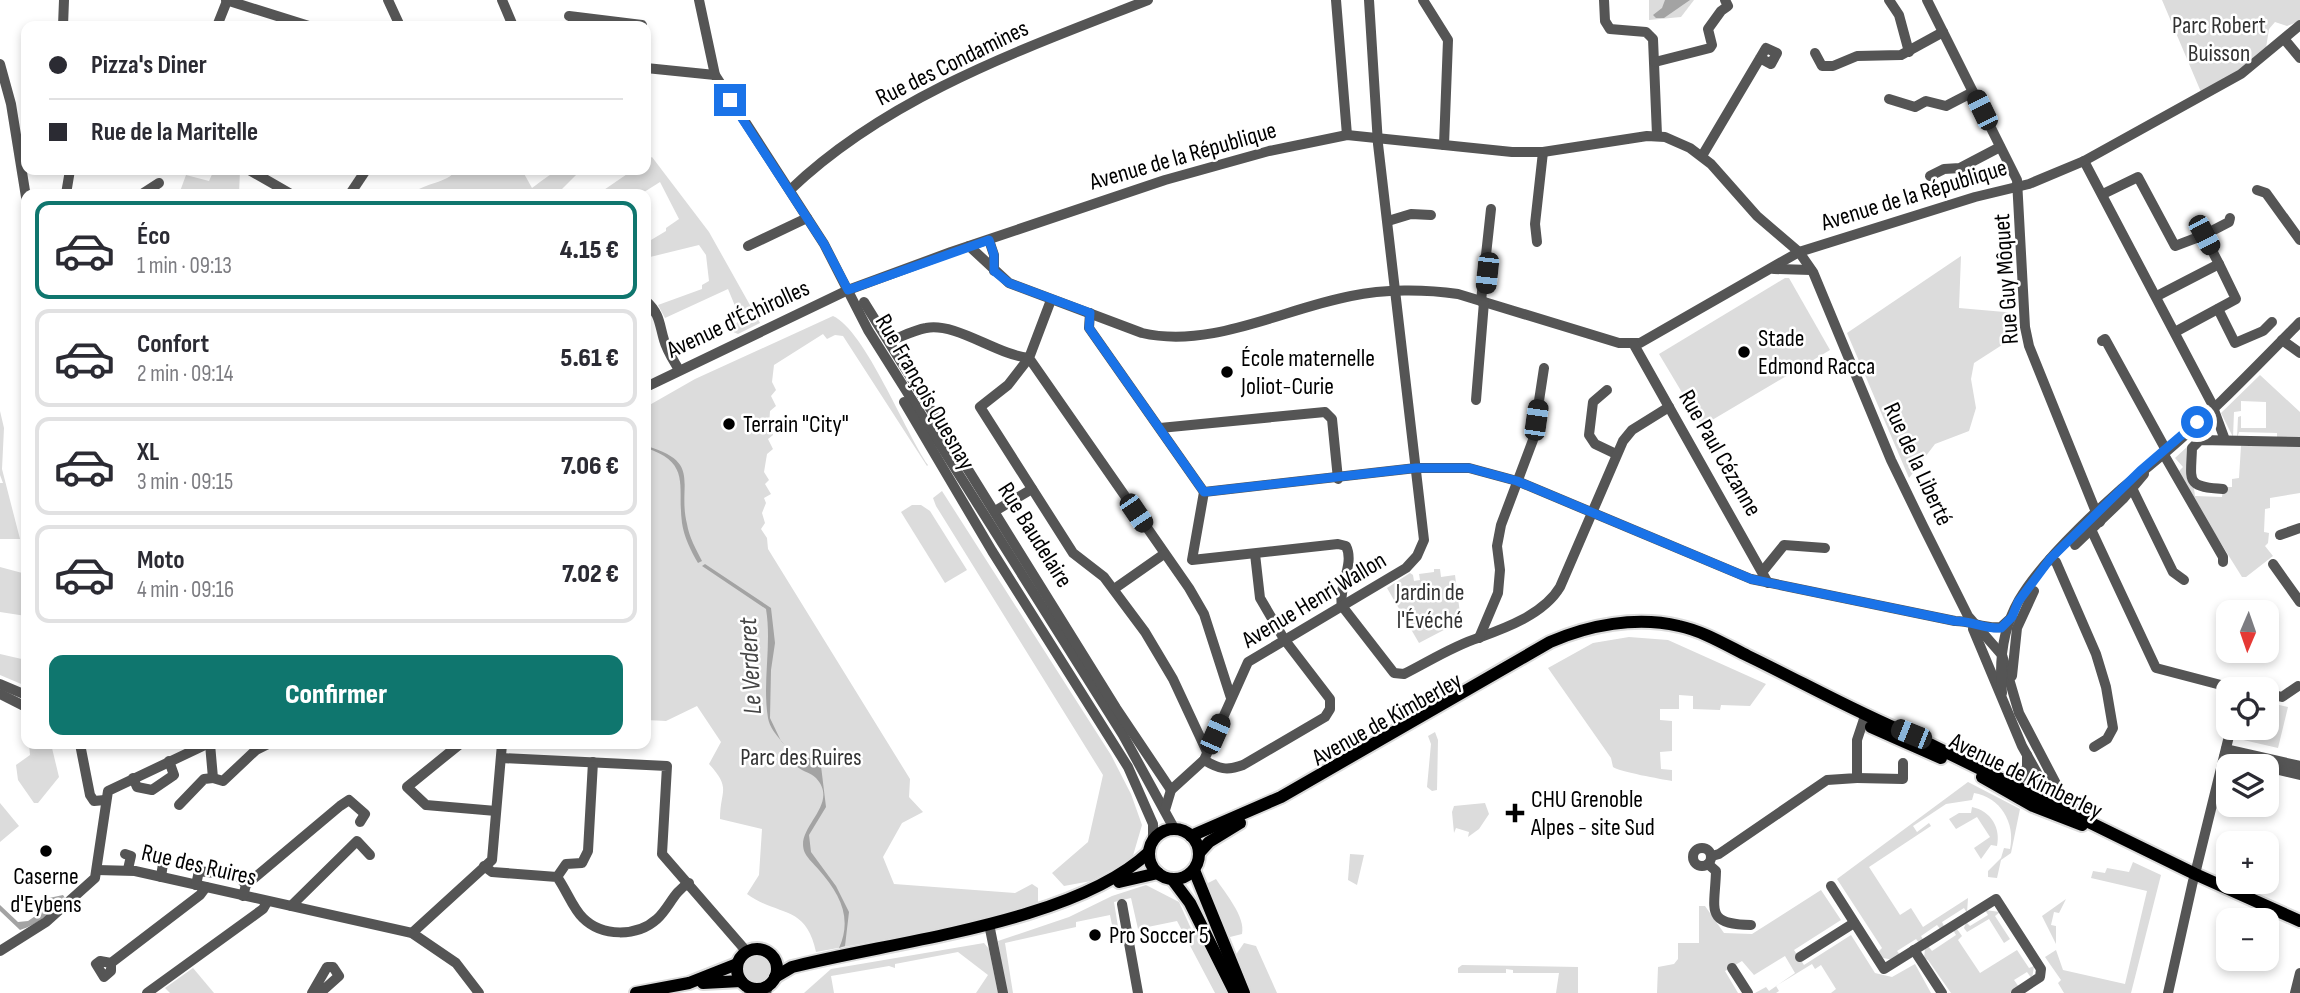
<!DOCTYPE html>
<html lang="fr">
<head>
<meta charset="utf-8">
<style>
	body { margin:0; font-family:"Sofia Sans Condensed",sans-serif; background:#f7f7f7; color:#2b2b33; height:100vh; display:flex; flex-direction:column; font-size:26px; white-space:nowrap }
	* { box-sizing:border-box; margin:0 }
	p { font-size:23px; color:#7c7c81 }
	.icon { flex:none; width:38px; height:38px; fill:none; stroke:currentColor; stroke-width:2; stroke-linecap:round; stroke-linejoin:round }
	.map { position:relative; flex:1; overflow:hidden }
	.side { position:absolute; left:21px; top:189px; width:630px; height:560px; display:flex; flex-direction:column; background:#fff; border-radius:14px; box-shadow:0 4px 10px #0003 }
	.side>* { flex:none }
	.banner { position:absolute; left:21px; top:21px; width:630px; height:154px; border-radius:14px; box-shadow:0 4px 10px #0003; display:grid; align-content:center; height:154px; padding:0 28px; background:#fff }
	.needle { width:46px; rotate:182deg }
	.tools { position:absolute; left:2216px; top:600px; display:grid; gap:14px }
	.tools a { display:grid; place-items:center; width:63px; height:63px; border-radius:14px; background:#fff; box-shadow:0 4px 10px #0003; font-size:35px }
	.end { position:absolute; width:32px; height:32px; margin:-16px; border:9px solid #1a73e8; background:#fff; box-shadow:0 0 0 4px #fff }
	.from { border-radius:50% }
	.car { position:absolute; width:21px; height:42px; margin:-21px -10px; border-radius:9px; box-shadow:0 0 5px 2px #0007; background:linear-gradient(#222 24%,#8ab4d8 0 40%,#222 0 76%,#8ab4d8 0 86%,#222 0) }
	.banner b { display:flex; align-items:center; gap:24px; height:66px; font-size:26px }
	.banner b+b { border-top:2px solid #e1e1e2 }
	.banner i { width:18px; height:18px; background:#2b2b33 }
	ul { padding:12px 0 0; list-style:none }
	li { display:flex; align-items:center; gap:21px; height:98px; margin:0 14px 10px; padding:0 14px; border:4px solid #e1e1e2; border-radius:14px }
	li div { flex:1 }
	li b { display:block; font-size:26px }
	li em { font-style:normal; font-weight:800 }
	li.current { border-color:#0f766e }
	li>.icon { width:63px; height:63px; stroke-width:1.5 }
	.primary-button { display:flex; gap:14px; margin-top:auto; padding:14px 28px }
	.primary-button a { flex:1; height:80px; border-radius:14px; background:#0f766e; color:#fff; font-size:28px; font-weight:800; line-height:80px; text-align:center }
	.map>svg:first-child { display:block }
	.green { fill:#dcdcdc }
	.water { fill:#a3a3a3 }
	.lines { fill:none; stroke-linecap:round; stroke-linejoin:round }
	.major-casing { stroke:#dbdbdb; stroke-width:16 }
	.minor { stroke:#555; stroke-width:10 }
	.major { stroke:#000; stroke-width:12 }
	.route { stroke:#1a73e8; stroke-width:9 }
	.poi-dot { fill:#000; stroke:#fff; stroke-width:2.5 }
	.labels { text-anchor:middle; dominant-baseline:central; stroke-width:5; stroke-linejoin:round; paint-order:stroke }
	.park-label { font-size:24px; fill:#333; stroke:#fff }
	.street-label { font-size:24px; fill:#000; stroke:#fff }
	.poi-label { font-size:24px; fill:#000; stroke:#fff; text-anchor:start }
	.water-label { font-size:26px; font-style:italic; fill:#444; stroke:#fff }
</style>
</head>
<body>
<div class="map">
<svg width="2300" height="993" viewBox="0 0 2300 993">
	<rect width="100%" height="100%" fill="#fff"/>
	<!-- green -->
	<g class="green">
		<polygon points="1649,0 1694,0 1681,17 1649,20"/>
		<polygon points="2162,0 2300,0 2300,21 2287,26 2275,22 2269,29 2266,48 2233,75 2201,92"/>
		<polygon points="652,157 709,232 760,323 738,334 731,331 740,318 728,289 665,318 658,305 702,289 702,285 709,281 706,255 699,245 646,258 646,243 666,231 666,228 679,219 660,182 641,194 598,194 633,170 646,170 646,161"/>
		<polygon points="214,170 240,170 239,194 179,194 186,175 209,181"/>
		<path d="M456 170H522L532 188C545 179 562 161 577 174L557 194H412C425 182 447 184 456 170Z"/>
		<polygon points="1961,256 1959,308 2016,313 2015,344 2002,345 1974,363 1971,379 1976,408 1969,431 1935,444 1909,478 1847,333"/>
		<polygon points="1785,278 1789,278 1830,350 1702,426 1659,354"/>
		<path d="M833 316C865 330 906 434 928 465L927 466 843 336 835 335 827 339 823 334 774 365 772 382 776 390 771 396 776 406 770 411 769 426 773 435 768 439 773 449 767 454 764 472 769 480 765 484 771 494 764 498 766 503 762 513 765 523 761 529 767 538 768 549 910 779 909 797 923 812 902 823 883 857 894 884 1015 893 1032 884 1038 888V902L1031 908 948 928 816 952C806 904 778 917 747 894L759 875 762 829 720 819C720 790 732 789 709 764L721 742 697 706 666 721 646 720V602L650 545 646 526V407L695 379Z"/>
		<polygon points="2260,375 2300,412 2300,439 2277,439 2277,433 2239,432 2237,438 2238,417 2241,416 2241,428 2266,428 2266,402 2241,401 2241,411 2234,412 2233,437 2221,413"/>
		<polygon points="0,411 4,428 2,469 20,539 0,539 0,483 3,483 0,475"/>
		<polygon points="2188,446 2195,496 2222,497 2223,487 2232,487 2232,479 2239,478 2241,446 2300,446 2300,493 2270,498 2270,508 2265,509 2264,532 2269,533 2268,543 2265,546 2273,556 2246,577 2242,577 2177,473 2183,467 2175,458"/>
		<polygon points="942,491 1111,755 1131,794 1142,825 1132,859 1091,881 1064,886 1052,873 1088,842 1103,775 936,506 933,498"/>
		<polygon points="912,505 921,505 930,511 967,570 945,583 901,512"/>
		<polygon points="0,567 26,574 26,616 0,612"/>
		<polygon points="1434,569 1440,569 1441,577 1455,575 1461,621 1419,643 1387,588 1410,573 1413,575 1414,581 1420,580 1419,574 1434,572"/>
		<path d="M1629 637 1668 640 1766 684 1750 706 1721 705 1720 710 1693 709V696L1679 695V709H1660V720L1672 721V751L1660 752 1661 769 1672 770V781C1661 779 1620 772 1613 767L1611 758 1548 668 1593 643Z"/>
		<polygon points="0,654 26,660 26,686 0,675"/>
		<polygon points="2266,702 2288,707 2278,748 2239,739 2242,728 2266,728"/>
		<polygon points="1435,732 1438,740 1437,790 1432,791 1427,787 1431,744 1428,736"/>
		<polygon points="29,744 51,744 59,777 38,803 34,803 18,780 16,765 30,755"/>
		<path d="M1968 782 2020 809 2011 853 2001 860 1997 878 1988 877V871L2001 858 2004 848 2010 849C2016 823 2000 797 1974 793L1972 800 1946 804 1913 826 1917 832 1929 823 1931 826 1869 867 1900 915 1911 908 1923 927 1968 898 1967 913 1964 908 1942 922 1945 928 1941 930 1937 925 1921 936 1924 941 1920 944 1916 939 1897 951 1901 956 1894 960 1883 958 1878 952 1882 948 1837 879Z"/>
		<polygon points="0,803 19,826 0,842"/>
		<polygon points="1485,803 1489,814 1479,829 1468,837 1469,832 1456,828 1454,833 1452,812 1454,806"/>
		<path d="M1972 807C1991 811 2001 828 1997 846L1991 845 1981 859 1974 848 1990 837 1977 817 1956 829 1949 819 1959 813H1971Z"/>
		<polygon points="1350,854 1364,855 1357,885 1348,880"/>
		<polygon points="2133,862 2161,875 2131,993 2064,993 2058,983 2061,980 2045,957 2056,950 2063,970 2125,984 2147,891 2091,878 2093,871 2105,873 2107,868 2129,872"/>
		<path d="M1216 879C1225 893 1246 917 1242 934L1230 937 1206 884Z"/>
		<polygon points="1146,885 1179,902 1193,933 1200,931 1230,993 1215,993 1177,921 1138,929 1131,898 1114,902 1120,939 1115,940 1110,915 1076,922 1076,927 1005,943 1013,993 1006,993 998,941 1069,917 1112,896"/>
		<polygon points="1821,890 1841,920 1794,950 1804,965 1851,935 1875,973 1892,977 1915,964 1931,993 1831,993 1836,989 1821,965 1815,969 1812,964 1776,986 1779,991 1776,993 1755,993 1766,987 1769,991 1795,973 1785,956 1754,975 1742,961 1725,971 1738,993 1657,993 1658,967 1674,964 1678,959 1678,943 1699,943 1699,906 1705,906 1724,933 1752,934"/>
		<polygon points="2066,899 2059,913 2054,912 2051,925 2056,926 2056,944 2042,916"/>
		<polygon points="1985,910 2000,912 1995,916 2010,939 2004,943 1989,919 1967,932 1964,928 1966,922 1970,926 1988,915"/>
		<polygon points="1957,929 1962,936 1958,940 1980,973 2017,950 2029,968 2034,966 2032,979 2027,972 2014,980 2019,987 2010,993 1951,993 1928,960 1924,959 1925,948 1928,946 1932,951 1956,935 1953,930"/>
		<polygon points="984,943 989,949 998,993 976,993 988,975 958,952 895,964 895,968 889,966 831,976 834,993 804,993 831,969"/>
		<polygon points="1244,943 1256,946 1277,993 1251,993 1235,956"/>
		<circle cx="758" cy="969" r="15"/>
		<polygon points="1462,965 1578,967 1578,993 1556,993 1559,973 1513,973 1513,970 1506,969 1506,973 1458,973 1458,968"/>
		<polygon points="193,968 214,993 170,993 165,988"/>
	</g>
	<!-- water -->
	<g class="water">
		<polygon points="1665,0 1690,0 1664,18 1656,18 1653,15 1662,8"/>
		<path d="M646 446C703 462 677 484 687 524 689 537 696 549 702 561L698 563C691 551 684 537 682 523 677 486 692 463 646 448Z"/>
		<path d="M705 564 771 608 775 643 771 670 770 718 781 741 793 754 817 760 821 766 826 807 809 835 811 852 836 886 849 912 845 946 839 948C853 917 839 893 819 870 814 864 808 859 805 853 793 828 841 805 816 778 810 772 800 771 794 764 793 747 771 736 768 718 762 682 772 645 766 609L702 566Z"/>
		<path d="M63 895 65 898C51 912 39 924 20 930L0 911V905L18 922 28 921 47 908 49 898Z"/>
	</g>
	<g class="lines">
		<defs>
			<g id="major">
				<polyline points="1871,727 1941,758"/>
				<polyline points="1982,777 2033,806 2082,825"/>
				<circle cx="1174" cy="854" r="25"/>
				<path d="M1191 836 1281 797 1550 642C1589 625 1636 616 1679 626 1703 631 1726 645 1748 656 1802 682 1855 712 1911 735L2195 874 2300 921"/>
				<polyline points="1199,853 1209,842 1240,823"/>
				<polyline points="1194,870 1244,993"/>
				<polyline points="1172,879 1190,903 1235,993"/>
				<polyline points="1119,882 1158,873"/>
				<circle cx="757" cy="969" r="20"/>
				<path d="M775 977 792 967C893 941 1074 923 1149 852"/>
				<polyline points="703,983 741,981"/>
				<polyline points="636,993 689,983 737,964"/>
			</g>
		</defs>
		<!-- major casing -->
		<use href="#major" class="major-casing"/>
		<!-- minor -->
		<g class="minor">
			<polyline points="226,0 309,26"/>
			<polyline points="388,0 400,26"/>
			<polyline points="502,0 513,26"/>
			<polyline points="699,0 715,75 824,244 868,330 1123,735 1175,830"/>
			<polyline points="1336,0 1347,135"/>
			<polyline points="1423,0 1448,40 1444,145"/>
			<polyline points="1604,0 1605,21 1610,29 1646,32 1653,39 1657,135"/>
			<polyline points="1889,0 1899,15 1909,52"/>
			<polyline points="1927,0 2017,180 2025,327 2029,346 2100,522"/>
			<polyline points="569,16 642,25"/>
			<polyline points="63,26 64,0"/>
			<polyline points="217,26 227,1"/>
			<polyline points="2285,40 2300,58"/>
			<polyline points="1815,53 1822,66 1833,66 1857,56 1901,55 1943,32"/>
			<polyline points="1655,62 1710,48 1712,45 1708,29 1721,11 1728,6 1725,0"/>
			<polyline points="0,64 11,104 26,197"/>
			<polyline points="646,68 715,75"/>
			<polyline points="1889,99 1915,107 1926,101 1946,106 1973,92"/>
			<polyline points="1702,156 1766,48 1777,53 1771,64 1760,58"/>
			<polyline points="2084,161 2211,402 2225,440"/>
			<polyline points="249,170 291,194"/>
			<polyline points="1930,176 1944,169 1960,168 2000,147"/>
			<path d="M790 190C888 96 1023 49 1148 0"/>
			<polyline points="2257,190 2266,193 2300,240"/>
			<polyline points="66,194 70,170"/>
			<polyline points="142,194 159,183"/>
			<polyline points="350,194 366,170"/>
			<polyline points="2103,194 2138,177 2175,246 2204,235 2219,264 2157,296"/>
			<polyline points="1388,221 1411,214 1431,215"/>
			<polyline points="2204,235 2229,222 2230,218"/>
			<polyline points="989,240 994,255 994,271"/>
			<polyline points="1537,242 1535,224 1543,152"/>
			<polyline points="748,246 807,218"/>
			<path d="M969 246 1009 283 1142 333C1211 349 1283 309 1351 296 1384 289 1424 289 1458 294L1619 343H1640L1799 252 1975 197 2029 184 2084 161 2241 74 2300 25"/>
			<polyline points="1774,269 1811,270"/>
			<polyline points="1051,300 1029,358 1189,588 1204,614 1231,698"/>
			<path d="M646 301C660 314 659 323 664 340 667 351 674 361 679 370"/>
			<polyline points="1481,301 1491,209"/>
			<polyline points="864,302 1116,708 1171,790"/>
			<polyline points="2218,309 2235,343 2263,331 2272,322"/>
			<path d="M1090 313 1089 328 1204 492 1416 468H1469L1517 481 1751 579 1955 621C1973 621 1983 629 2001 627L2012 617"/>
			<polyline points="2175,332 2236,299 2219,264"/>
			<polyline points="2282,340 2300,353"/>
			<path d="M890 341C901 337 914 330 926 328 956 322 997 355 1029 358"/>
			<polyline points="2102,341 2105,339 2166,450"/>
			<polyline points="1633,343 1768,583"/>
			<polyline points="1029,358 1008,385 980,407 1073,553 1104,577 1145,632 1173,679 1207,752"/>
			<polyline points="646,387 848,290 951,252 1165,180 1269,151 1347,135 1512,152 1543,152 1647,136 1665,137 1690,148 1711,164 1757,216 1799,252 1813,272 1891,460 1923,526 1968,616 2002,655 2019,713 2063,797 2080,813"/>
			<polyline points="1607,390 1593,402 1589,435 1595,444 1616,454"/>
			<polyline points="1476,400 1484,302"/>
			<polyline points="904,402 992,551 1128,767 1153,824 1153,841"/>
			<polyline points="1160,428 1325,412 1332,419 1338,479"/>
			<polyline points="2163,453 2223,557 2223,562"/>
			<polyline points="2130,484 2173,572 2184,580"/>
			<path d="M2223 489C2185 487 2191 481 2192 448L2200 440 2300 442"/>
			<path d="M1204 492 1192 560 1338 544 1346 546C1355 564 1338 586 1342 606L1394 673 1404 674C1428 662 1453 646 1478 638 1506 628 1544 614 1560 587L1623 441 1632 430 1669 407"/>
			<polyline points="995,511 1032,489"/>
			<polyline points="2089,525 2156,668 2240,690"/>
			<polyline points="2280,535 2300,528"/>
			<polyline points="2075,545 2123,499 2144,474"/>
			<polyline points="2050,559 2056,562 2096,654 2106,687 2113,728 2107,739 2094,747"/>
			<polyline points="2273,564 2300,602"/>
			<polyline points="1763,571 1784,545 1825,548"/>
			<polyline points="1114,589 1164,554"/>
			<polyline points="1973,629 2022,746 2056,807"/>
			<polyline points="1479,638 1498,593 1500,570 1497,546 1501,525 1533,440 1544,368"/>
			<polyline points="2012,676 2017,628 2034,591"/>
			<polyline points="0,684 26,695"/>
			<path d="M2002 693C1999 662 2003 628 2019 600 2044 557 2110 497 2149 466 2199 426 2255 368 2300 322"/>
			<polyline points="2266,693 2282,697 2298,686"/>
			<polyline points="0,694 26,707"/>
			<polyline points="80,744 90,795 94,801 105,800"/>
			<polyline points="210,744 213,778 223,781 256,750 268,744"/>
			<polyline points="460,744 407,787 426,805 496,811"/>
			<polyline points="2226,749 2300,766"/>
			<polyline points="2224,757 2263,766"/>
			<polyline points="501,758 667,766 662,854 747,952"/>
			<path d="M1204 760C1219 769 1227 771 1243 765L1325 717 1330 709V699L1284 639 1260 598 1255 554"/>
			<polyline points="2266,767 2300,775"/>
			<polyline points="133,778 137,787 152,790 174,775 169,761"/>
			<polyline points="1857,778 1903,779 1903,763"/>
			<polyline points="2002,778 2021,778 2027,767 2027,755"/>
			<polyline points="179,805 204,779 213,778"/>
			<polyline points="1165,810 1171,790 1204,760 1248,662 1406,568 1417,556 1424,540 1378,144 1369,0"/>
			<circle cx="1702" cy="857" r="9"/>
			<polyline points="151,853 164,857 161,877"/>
			<polyline points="125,854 131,856 128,869"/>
			<polyline points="1712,856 1719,854 1827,780 1857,778 1857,740 1865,716"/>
			<path d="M1708 864 1716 871C1715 910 1704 924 1751 925"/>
			<path d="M484 866 492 872 557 877C566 889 573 909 583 918 602 937 637 937 657 919 670 907 673 892 689 883"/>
			<polyline points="97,870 135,871 412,933 456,963 479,993"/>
			<polyline points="2195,874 2231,728"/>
			<polyline points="557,877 566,864 582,863 588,851 593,762"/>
			<polyline points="196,885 199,871 238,876 246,885"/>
			<polyline points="1831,886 1884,969 1996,899 2041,969 2040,977 2016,993"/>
			<polyline points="243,896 246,885 340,806 349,800 365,814 360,822"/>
			<polyline points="1122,904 1138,993"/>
			<polyline points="291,906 357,841 370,855"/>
			<polyline points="989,924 1003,993"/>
			<polyline points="412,933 492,860 502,744"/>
			<polyline points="1914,950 1942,993"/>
			<polyline points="0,951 46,922 95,878 108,791 207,744"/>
			<polyline points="1800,957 1854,923"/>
			<polyline points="111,963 111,971 104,977 96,964 100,961 111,963 200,895 206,887"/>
			<polyline points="1732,968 1748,993"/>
			<polyline points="747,986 750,993"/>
			<polyline points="147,993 263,909 267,902"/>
			<polyline points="312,993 327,967 333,967 339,976 320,993"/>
			<polyline points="766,993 768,985"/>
			<polyline points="2168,993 2193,881"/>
			<polyline points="2295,993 2300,973"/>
		</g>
		<!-- major -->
		<use href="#major" class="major"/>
	</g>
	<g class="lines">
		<!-- route -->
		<path class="route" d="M730 100 824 244 848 290 989 240 994 255V271L1009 283 1090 313 1089 328 1204 492 1416 468H1469L1517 481 1751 579 1955 621C1973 621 1983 629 2001 628L2012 617 2018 602 2050 559 2140 471 2197 422"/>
	</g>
	<!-- markers -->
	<g class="poi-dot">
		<circle cx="1744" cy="352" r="7"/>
		<circle cx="1227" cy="372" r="7"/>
		<circle cx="729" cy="424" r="7"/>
		<path d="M1511.5 802.5h7v7h7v7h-7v7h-7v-7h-7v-7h7z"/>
		<circle cx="46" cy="851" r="7"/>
		<circle cx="1095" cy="935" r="7"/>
	</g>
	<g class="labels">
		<!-- park labels -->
		<g class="park-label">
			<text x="2219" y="25">Parc Robert<tspan x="2219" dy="28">Buisson</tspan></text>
			<text x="1430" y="592">Jardin de<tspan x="1430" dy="28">l'Évéché</tspan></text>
			<text x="801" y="757">Parc des Ruires</text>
		</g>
		<!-- street labels -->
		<g class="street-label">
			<text transform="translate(952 63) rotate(-26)">Rue des Condamines</text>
			<text transform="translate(1183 156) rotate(-16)">Avenue de la République</text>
			<text transform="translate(1914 195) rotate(-17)">Avenue de la République</text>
			<text transform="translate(2006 279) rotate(-94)">Rue Guy Môquet</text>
			<text transform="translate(738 319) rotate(-25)">Avenue d'Échirolles</text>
			<text transform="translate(925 392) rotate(60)">Rue François Quesnay</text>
			<text transform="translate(1720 453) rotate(60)">Rue Paul Cézanne</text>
			<text transform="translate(1918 464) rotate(65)">Rue de la Liberté</text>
			<text transform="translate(1035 535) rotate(58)">Rue Baudelaire</text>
			<text transform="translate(1314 600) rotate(-31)">Avenue Henri Wallon</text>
			<text transform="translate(1387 719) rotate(-29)">Avenue de Kimberley</text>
			<text transform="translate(2026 776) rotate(26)">Avenue de Kimberley</text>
			<text transform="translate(199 865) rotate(13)">Rue des Ruires</text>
		</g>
		<!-- poi labels -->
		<g class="poi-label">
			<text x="1758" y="338">Stade<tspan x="1758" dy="28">Edmond Racca</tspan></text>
			<text x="1241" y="358">École maternelle<tspan x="1241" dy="28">Joliot-Curie</tspan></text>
			<text x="743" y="424">Terrain "City"</text>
			<text x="1531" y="799">CHU Grenoble<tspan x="1531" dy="28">Alpes - site Sud</tspan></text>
			<text x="46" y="876" text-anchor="middle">Caserne<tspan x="46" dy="28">d'Eybens</tspan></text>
			<text x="1109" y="935">Pro Soccer 5</text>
		</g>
		<!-- water labels -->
		<g class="water-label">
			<text transform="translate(751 666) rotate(-93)">Le Verderet</text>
		</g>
	</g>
</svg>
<div class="tools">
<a><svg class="needle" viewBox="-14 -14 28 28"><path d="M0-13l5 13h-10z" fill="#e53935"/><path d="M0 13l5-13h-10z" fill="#7c7c81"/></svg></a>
<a><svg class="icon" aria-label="locate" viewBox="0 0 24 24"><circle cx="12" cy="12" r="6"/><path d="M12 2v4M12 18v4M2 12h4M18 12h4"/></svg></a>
<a><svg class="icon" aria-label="layers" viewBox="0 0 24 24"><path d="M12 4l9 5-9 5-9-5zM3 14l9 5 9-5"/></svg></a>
<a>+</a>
<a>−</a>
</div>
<i class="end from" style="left:2197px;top:422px"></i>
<i class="end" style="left:730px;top:100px"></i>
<i class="car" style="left:1982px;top:110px;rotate:334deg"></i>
<i class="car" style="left:2204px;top:235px;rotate:152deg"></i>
<i class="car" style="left:1487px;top:273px;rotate:186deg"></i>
<i class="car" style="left:1536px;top:420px;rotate:8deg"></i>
<i class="car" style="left:1136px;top:513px;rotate:146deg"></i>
<i class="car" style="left:1215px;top:734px;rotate:24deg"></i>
<i class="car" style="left:1911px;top:734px;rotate:292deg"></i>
<div class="banner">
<b><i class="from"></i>Pizza's Diner</b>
<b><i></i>Rue de la Maritelle</b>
</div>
<section class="side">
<ul>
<li class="current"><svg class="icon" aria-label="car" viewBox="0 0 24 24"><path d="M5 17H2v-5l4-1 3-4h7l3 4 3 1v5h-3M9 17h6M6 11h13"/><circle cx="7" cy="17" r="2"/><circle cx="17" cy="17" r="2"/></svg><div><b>Éco</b><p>1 min · 09:13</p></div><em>4.15 €</em></li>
<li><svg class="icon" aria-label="car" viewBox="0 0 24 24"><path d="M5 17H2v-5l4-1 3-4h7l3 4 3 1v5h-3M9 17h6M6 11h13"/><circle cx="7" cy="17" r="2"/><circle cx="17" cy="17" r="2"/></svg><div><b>Confort</b><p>2 min · 09:14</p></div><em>5.61 €</em></li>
<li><svg class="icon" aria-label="car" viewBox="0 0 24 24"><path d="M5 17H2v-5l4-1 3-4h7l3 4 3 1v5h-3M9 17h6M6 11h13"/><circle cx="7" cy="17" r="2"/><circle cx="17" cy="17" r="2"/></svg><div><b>XL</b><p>3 min · 09:15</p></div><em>7.06 €</em></li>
<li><svg class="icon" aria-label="car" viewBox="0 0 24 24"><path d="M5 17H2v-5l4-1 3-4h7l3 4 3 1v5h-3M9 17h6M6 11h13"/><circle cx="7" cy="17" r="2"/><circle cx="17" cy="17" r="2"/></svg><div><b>Moto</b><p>4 min · 09:16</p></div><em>7.02 €</em></li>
</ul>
<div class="primary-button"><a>Confirmer</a></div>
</section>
</div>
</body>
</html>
